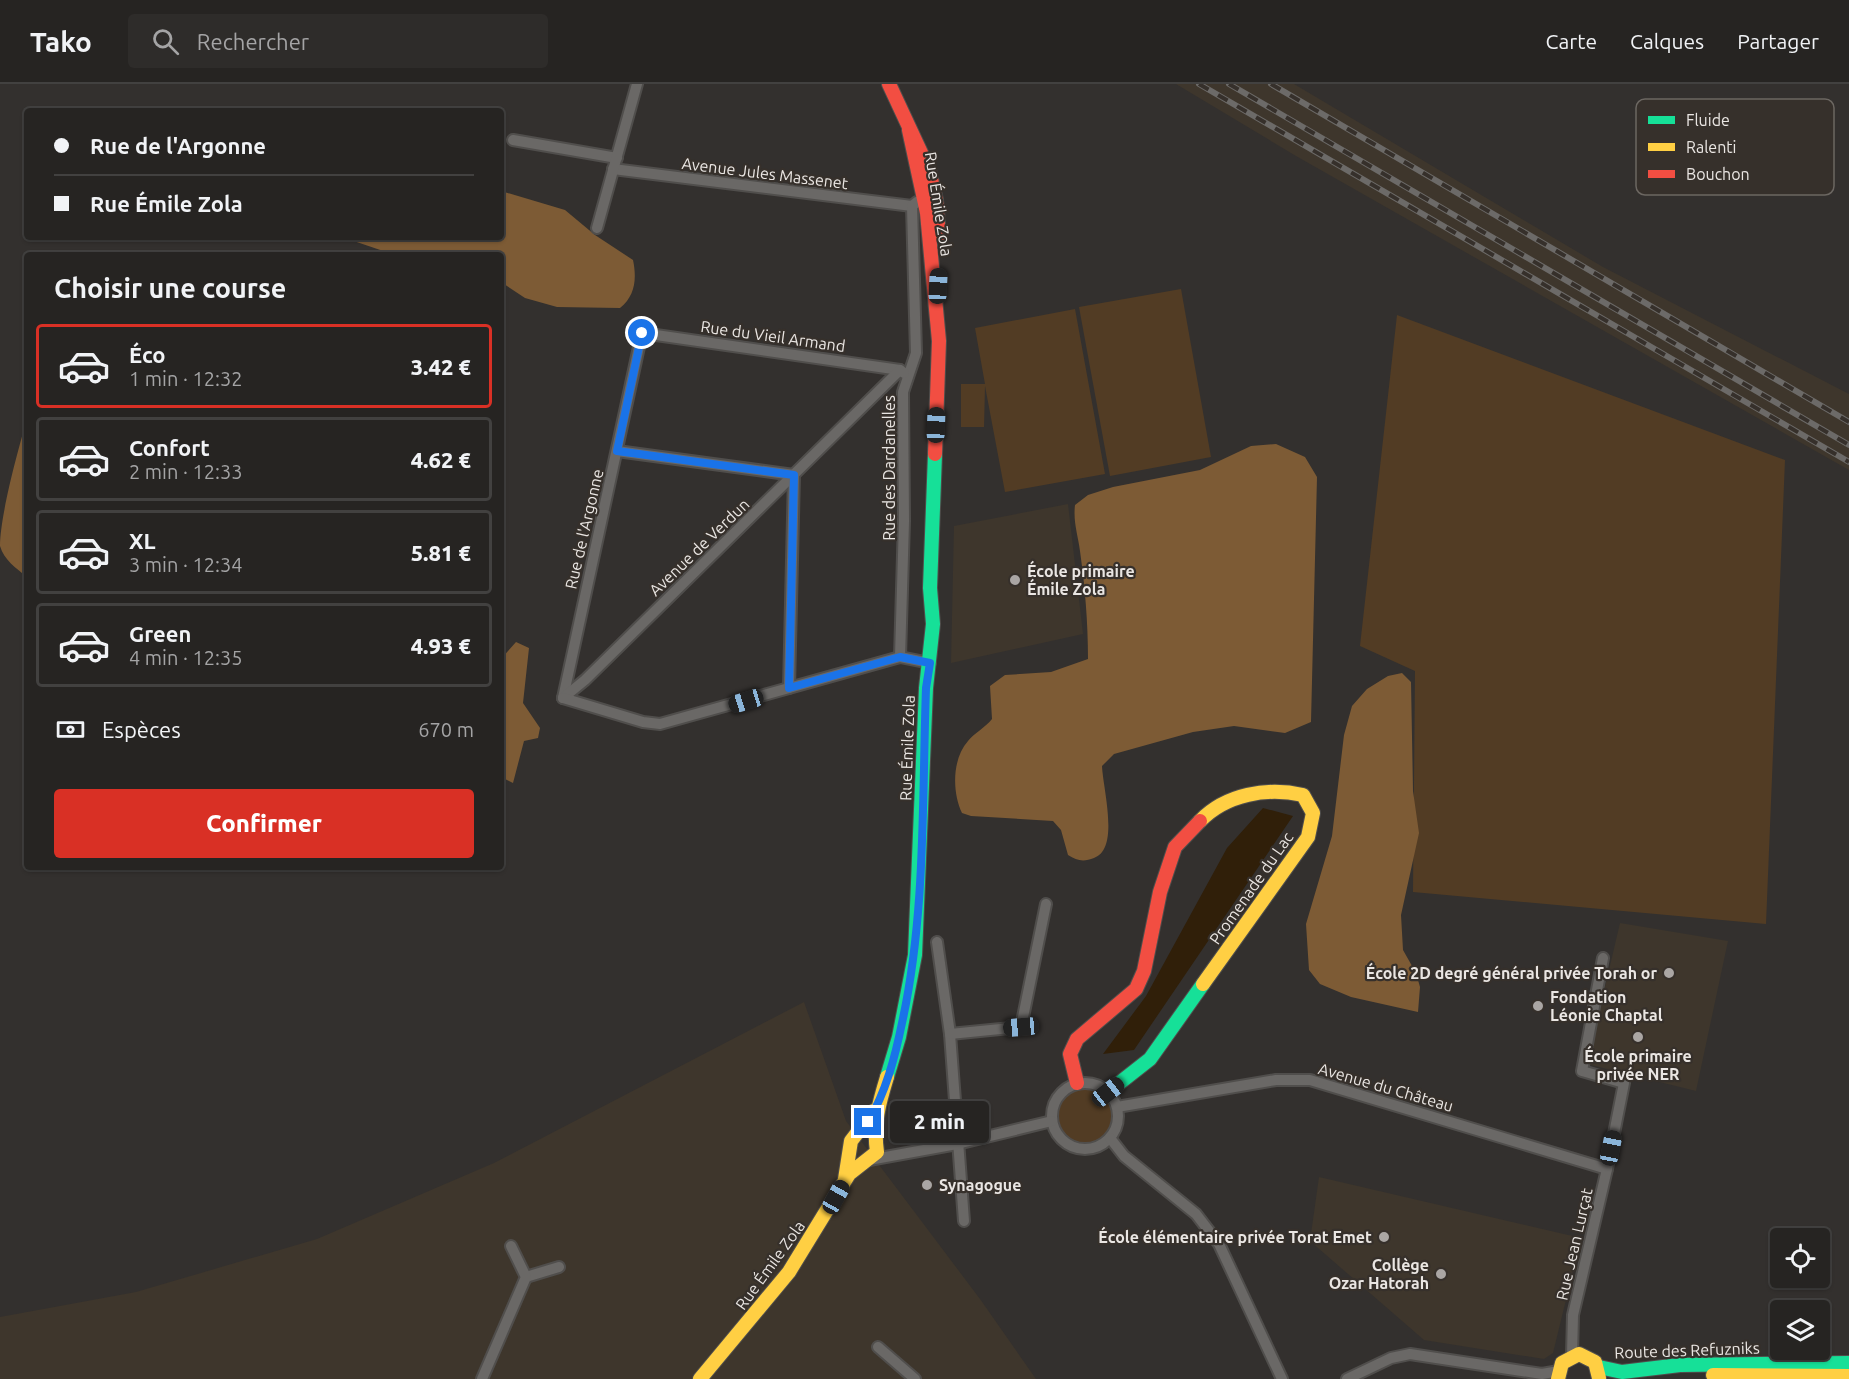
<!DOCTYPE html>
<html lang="fr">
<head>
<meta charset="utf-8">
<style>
	body { margin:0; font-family:Ubuntu,sans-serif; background:#2e2c2a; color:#f1f3f6; height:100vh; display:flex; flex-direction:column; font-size:22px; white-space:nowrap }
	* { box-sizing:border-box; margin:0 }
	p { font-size:20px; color:#a4a4a5 }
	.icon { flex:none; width:33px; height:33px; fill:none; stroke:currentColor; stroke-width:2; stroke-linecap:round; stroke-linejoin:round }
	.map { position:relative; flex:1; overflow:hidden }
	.sheet { position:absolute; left:24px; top:168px; width:480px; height:618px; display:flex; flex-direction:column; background:#262422; border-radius:6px; box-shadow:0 2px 4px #0004,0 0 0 2px #424140 }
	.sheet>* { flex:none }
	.hud { position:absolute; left:24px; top:24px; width:480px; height:132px; border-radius:6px; box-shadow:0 2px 4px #0004,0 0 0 2px #424140; display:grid; align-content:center; height:132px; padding:0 30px; background:#262422 }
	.controls { position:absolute; left:1770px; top:1144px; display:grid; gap:12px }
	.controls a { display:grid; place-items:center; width:60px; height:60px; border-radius:6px; background:#262422; box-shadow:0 2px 4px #0004,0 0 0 2px #424140; font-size:30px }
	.end { position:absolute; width:27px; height:27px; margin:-14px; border:8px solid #1a73e8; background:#fff; box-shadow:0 0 0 3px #fff }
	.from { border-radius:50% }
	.bubble { position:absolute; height:42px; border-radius:6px; background:#262422; box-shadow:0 2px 4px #0004,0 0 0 2px #424140; font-size:20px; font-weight:800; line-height:42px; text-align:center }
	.car { position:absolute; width:18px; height:36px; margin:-18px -9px; border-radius:8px; box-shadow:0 0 4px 2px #0007; background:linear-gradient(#222 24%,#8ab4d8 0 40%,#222 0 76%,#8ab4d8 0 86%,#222 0) }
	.hud b { display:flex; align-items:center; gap:21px; height:57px; font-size:22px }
	.hud b+b { border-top:2px solid #424140 }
	.hud i { width:15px; height:15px; background:#f1f3f6 }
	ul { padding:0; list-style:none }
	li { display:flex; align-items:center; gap:18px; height:84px; margin:0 12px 9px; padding:0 18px; border:3px solid #424140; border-radius:6px }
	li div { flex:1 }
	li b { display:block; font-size:22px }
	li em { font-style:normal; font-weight:800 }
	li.selected { border-color:#d93025 }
	li>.icon { width:54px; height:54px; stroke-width:1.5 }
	h2 { padding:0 30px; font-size:27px; line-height:72px }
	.pay { display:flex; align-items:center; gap:15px; height:66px; padding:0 30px; font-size:22px }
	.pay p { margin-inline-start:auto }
	.primary-button { display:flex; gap:12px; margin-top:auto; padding:12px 30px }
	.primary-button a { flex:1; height:69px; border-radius:6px; background:#d93025; color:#fff; font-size:24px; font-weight:800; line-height:69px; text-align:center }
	header { display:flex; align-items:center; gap:36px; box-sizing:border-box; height:84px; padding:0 30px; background:#262422; border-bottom:2px solid #424140 }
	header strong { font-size:28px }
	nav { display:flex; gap:33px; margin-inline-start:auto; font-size:21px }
	.search { width:420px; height:54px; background:#2e2c2a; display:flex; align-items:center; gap:15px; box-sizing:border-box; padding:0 21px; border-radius:6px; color:#a4a4a5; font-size:22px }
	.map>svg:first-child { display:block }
	.built { fill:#3e362c }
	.green { fill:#523c24 }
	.forest { fill:#7d5b35 }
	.water { fill:#301f09 }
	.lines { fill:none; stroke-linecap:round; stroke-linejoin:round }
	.street-casing { stroke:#504e4c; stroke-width:14 }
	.fast-casing { stroke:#504e4c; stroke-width:16 }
	.slow-casing { stroke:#504e4c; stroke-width:16 }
	.jam-casing { stroke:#504e4c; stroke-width:16 }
	.street { stroke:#6a6866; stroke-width:10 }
	.fast { stroke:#16e098; stroke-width:14 }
	.slow { stroke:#ffcf43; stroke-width:14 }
	.jam { stroke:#f24e42; stroke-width:14 }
	.rail-casing { stroke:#6c6a68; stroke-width:6 }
	.rail { stroke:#36302b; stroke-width:4; stroke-dasharray:11; stroke-linecap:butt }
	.route { stroke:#1a73e8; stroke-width:8 }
	.poi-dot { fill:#aaa6a4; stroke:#36302b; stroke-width:2 }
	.labels { text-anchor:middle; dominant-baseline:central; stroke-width:4.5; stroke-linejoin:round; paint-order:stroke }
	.street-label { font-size:16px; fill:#eae6e3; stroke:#36302b }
	.poi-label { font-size:16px; font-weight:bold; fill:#eae6e3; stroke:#36302b; text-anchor:start }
	.key { fill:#36302b; stroke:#6c6762; stroke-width:1.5 }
	.key-label { font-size:16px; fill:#eae6e3 }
</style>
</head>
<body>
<header>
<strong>Tako</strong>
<div class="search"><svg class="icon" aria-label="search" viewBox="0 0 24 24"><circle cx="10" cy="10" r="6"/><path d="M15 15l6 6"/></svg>Rechercher</div>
<nav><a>Carte</a><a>Calques</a><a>Partager</a></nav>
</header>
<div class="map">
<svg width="1849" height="1295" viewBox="0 0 1849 1295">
	<rect width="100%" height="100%" fill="#33302e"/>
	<!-- built -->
	<g class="built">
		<polygon points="1176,0 1294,0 1603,183 1849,310 1849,386 1296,72"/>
		<polygon points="1068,420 1083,550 951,579 954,442"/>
		<polygon points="1620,839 1728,857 1696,1007 1587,980"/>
		<polygon points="804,918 846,1037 980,1215 1036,1295 0,1295 0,1233 136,1208 317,1155 494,1079"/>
		<polygon points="1319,1093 1581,1154 1553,1269 1544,1275 1424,1256 1310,1157"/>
	</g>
	<!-- green -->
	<g class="green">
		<polygon points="1181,205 1211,373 1110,392 1079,223"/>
		<polygon points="1075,225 1105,390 1005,408 985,302 984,343 961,343 961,300 985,300 975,244"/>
		<polygon points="1397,231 1785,376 1766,840 1413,808 1415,587 1360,562"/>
		<circle cx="1085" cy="1033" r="28"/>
	</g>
	<!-- forest -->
	<g class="forest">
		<path d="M501 107 565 126 595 151 633 176C637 195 635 212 620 224L557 223 525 214 501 198V171H395L342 153H501Z"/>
		<path d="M27 335V493C16 484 4 476 0 462 0 432 18 366 27 335Z"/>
		<path d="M1276 360 1305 373 1317 393 1311 638 1285 649 1234 642 1193 648 1114 670 1102 682C1103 705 1120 765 1094 774 1084 778 1077 777 1068 771L1061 746 1053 737 971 732 962 729C952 708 952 675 968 657 974 649 985 644 992 635L990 602 1005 591 1051 588 1088 575C1088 538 1085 503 1080 467 1078 451 1073 438 1075 421L1088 411 1113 403 1200 386 1251 362Z"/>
		<polygon points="516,558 529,564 523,619 540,644 538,654 524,657 513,699 501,693 501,575"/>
		<polygon points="1402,589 1411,598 1413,707 1419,749 1401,831 1403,866 1416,889 1420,903 1418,928 1351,913 1320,900 1309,886 1306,840 1332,752 1344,651 1352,622 1367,605 1388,592"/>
	</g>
	<!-- water -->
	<polygon class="water" points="1263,724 1293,732 1134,966 1103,970 1146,912 1227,764"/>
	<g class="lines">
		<defs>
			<g id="street">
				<polyline points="513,56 617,74"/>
				<polyline points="613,85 912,122"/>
				<polyline points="597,144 637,0"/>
				<polyline points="617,367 794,391 789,604"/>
				<polyline points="900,573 904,437 903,308 916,269 912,122 917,118 929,116"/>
				<polyline points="563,614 642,249 900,286"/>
				<polyline points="563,614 585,596 900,286 904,289"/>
				<polyline points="563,614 643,638 660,640 900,573 930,579"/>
				<polyline points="937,858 950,950 964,1137"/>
				<polyline points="950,950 1021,943 1046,820"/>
				<circle cx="1085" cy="1032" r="33"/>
				<polyline points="1117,1023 1276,996 1310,996 1607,1085"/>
				<polyline points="1110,1054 1124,1072 1196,1130 1219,1160 1282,1295"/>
				<polyline points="869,1076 957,1060 1052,1037"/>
				<polyline points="526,1193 559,1183"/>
				<polyline points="878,1263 915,1295"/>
				<polyline points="1572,1271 1573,1231 1607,1085 1624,999 1582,987 1603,874"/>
				<polyline points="482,1295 526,1193 511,1162"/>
				<polyline points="1347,1295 1391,1274 1410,1270 1542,1290 1559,1287"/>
			</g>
			<g id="fast">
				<polyline points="887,993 899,953 915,871 926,604 933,540 930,504 935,370"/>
				<polyline points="1108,1008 1150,975 1203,900"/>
				<polyline points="1599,1283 1622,1288 1680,1281 1849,1279"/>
			</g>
			<g id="slow">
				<path d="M1200 737C1226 710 1267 703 1303 711L1313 729 1308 753 1203 900"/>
				<polyline points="845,1095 851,1057 874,1027"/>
				<polyline points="1713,1291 1849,1292"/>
				<path d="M700 1295 789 1188 849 1090 877 1068C873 1040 879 1019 887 993"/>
				<polyline points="1558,1295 1562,1279 1579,1270 1595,1278 1599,1294"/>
			</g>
			<g id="jam">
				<polyline points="889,0 929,86 936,116 939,151"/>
				<polyline points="909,46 927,129 939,257 935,370"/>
				<polyline points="1077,999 1070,970 1077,955 1136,905 1144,887 1160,808 1175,763 1200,737"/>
			</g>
		</defs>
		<!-- street casing -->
		<use href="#street" class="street-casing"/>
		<!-- fast casing -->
		<use href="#fast" class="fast-casing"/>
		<!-- slow casing -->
		<use href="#slow" class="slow-casing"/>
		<!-- jam casing -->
		<use href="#jam" class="jam-casing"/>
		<!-- street -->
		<use href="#street" class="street"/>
		<!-- fast -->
		<use href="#fast" class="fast"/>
		<!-- slow -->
		<use href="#slow" class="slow"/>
		<!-- jam -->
		<use href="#jam" class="jam"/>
		<defs>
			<g id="rail">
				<polyline points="1199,0 1849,378"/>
				<polyline points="1229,0 1849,361"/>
				<polyline points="1271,0 1849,338"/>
			</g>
		</defs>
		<!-- rail casing -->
		<use href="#rail" class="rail-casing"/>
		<!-- rail -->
		<use href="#rail" class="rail"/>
	</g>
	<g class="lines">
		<!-- route -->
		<path class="route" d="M642 249 617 367 794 391 789 604 900 573 930 579 926 604C922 715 926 830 902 939 895 973 886 1008 868 1038"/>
	</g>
	<!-- markers -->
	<g class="poi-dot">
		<circle cx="1015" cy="496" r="6"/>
		<circle cx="1669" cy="889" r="6"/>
		<circle cx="1538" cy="922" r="6"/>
		<circle cx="1638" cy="953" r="6"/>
		<circle cx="927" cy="1101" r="6"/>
		<circle cx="1384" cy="1153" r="6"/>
		<circle cx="1441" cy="1190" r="6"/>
	</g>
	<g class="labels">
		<!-- street labels -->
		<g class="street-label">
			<text transform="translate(765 89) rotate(7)">Avenue Jules Massenet</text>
			<text transform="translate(939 120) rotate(81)">Rue Émile Zola</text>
			<text transform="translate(773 252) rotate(8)">Rue du Vieil Armand</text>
			<text transform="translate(889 384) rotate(-90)">Rue des Dardanelles</text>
			<text transform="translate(584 445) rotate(-77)">Rue de l'Argonne</text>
			<text transform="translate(699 463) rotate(-44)">Avenue de Verdun</text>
			<text transform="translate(907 664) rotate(-88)">Rue Émile Zola</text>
			<text transform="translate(1251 804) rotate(-55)">Promenade du Lac</text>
			<text transform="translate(1386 1003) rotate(16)">Avenue du Château</text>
			<text transform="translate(1574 1160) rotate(-77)">Rue Jean Lurçat</text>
			<text transform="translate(770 1181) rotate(-54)">Rue Émile Zola</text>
			<text transform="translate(1687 1266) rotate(-2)">Route des Refuzniks</text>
		</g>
		<!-- poi labels -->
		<g class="poi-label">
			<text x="1027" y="487">École primaire<tspan x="1027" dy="18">Émile Zola</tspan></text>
			<text x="1657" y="889" text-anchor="end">École 2D degré général privée Torah or</text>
			<text x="1550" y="913">Fondation<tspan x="1550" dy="18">Léonie Chaptal</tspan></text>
			<text x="1638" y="972" text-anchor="middle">École primaire<tspan x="1638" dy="18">privée NER</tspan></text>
			<text x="939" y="1101">Synagogue</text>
			<text x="1372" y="1153" text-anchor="end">École élémentaire privée Torat Emet</text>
			<text x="1429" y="1181" text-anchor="end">Collège<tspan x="1429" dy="18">Ozar Hatorah</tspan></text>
		</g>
	</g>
	<!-- legend -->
	<rect x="1636" y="15" width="198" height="96" rx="9" class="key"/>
	<rect x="1648" y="32" width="27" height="8" fill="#16e098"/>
	<rect x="1648" y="59" width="27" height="8" fill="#ffcf43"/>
	<rect x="1648" y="86" width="27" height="8" fill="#f24e42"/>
	<g class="key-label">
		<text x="1686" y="42">Fluide</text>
		<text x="1686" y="69">Ralenti</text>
		<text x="1686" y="96">Bouchon</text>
	</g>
</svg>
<div class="controls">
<a><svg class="icon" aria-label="locate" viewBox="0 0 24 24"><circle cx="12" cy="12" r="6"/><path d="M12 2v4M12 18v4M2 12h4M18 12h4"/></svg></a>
<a><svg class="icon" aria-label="layers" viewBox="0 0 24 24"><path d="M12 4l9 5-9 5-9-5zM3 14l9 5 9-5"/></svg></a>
</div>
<i class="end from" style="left:642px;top:249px"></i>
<i class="end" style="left:868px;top:1038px"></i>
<div class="bubble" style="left:890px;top:1017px;width:99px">2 min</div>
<i class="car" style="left:938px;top:202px;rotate:3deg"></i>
<i class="car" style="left:936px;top:341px;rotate:2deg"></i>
<i class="car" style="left:746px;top:617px;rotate:253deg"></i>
<i class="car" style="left:1021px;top:943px;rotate:265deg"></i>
<i class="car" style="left:1108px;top:1008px;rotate:52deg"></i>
<i class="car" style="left:1611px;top:1064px;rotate:11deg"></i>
<i class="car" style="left:836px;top:1113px;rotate:29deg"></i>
<div class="hud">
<b><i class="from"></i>Rue de l'Argonne</b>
<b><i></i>Rue Émile Zola</b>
</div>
<section class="sheet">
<h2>Choisir une course</h2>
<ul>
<li class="selected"><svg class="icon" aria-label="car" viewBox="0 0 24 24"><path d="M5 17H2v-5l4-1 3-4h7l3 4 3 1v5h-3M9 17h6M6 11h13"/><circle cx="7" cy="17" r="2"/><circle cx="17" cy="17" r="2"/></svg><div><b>Éco</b><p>1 min · 12:32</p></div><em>3.42 €</em></li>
<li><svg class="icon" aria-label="car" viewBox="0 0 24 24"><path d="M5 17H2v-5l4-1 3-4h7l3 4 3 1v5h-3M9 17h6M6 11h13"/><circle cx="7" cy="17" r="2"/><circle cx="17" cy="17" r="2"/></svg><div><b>Confort</b><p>2 min · 12:33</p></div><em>4.62 €</em></li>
<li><svg class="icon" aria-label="car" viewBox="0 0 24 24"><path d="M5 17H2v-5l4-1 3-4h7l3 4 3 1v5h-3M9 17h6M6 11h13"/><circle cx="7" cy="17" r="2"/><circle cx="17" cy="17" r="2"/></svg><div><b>XL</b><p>3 min · 12:34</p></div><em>5.81 €</em></li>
<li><svg class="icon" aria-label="car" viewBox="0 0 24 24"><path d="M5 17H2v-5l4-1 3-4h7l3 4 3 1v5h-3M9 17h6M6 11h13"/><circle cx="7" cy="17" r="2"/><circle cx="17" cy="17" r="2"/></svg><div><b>Green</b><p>4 min · 12:35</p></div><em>4.93 €</em></li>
</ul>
<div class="pay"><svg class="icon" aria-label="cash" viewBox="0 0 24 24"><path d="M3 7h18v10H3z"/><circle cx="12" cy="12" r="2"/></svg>Espèces<p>670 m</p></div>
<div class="primary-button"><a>Confirmer</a></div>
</section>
</div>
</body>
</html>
